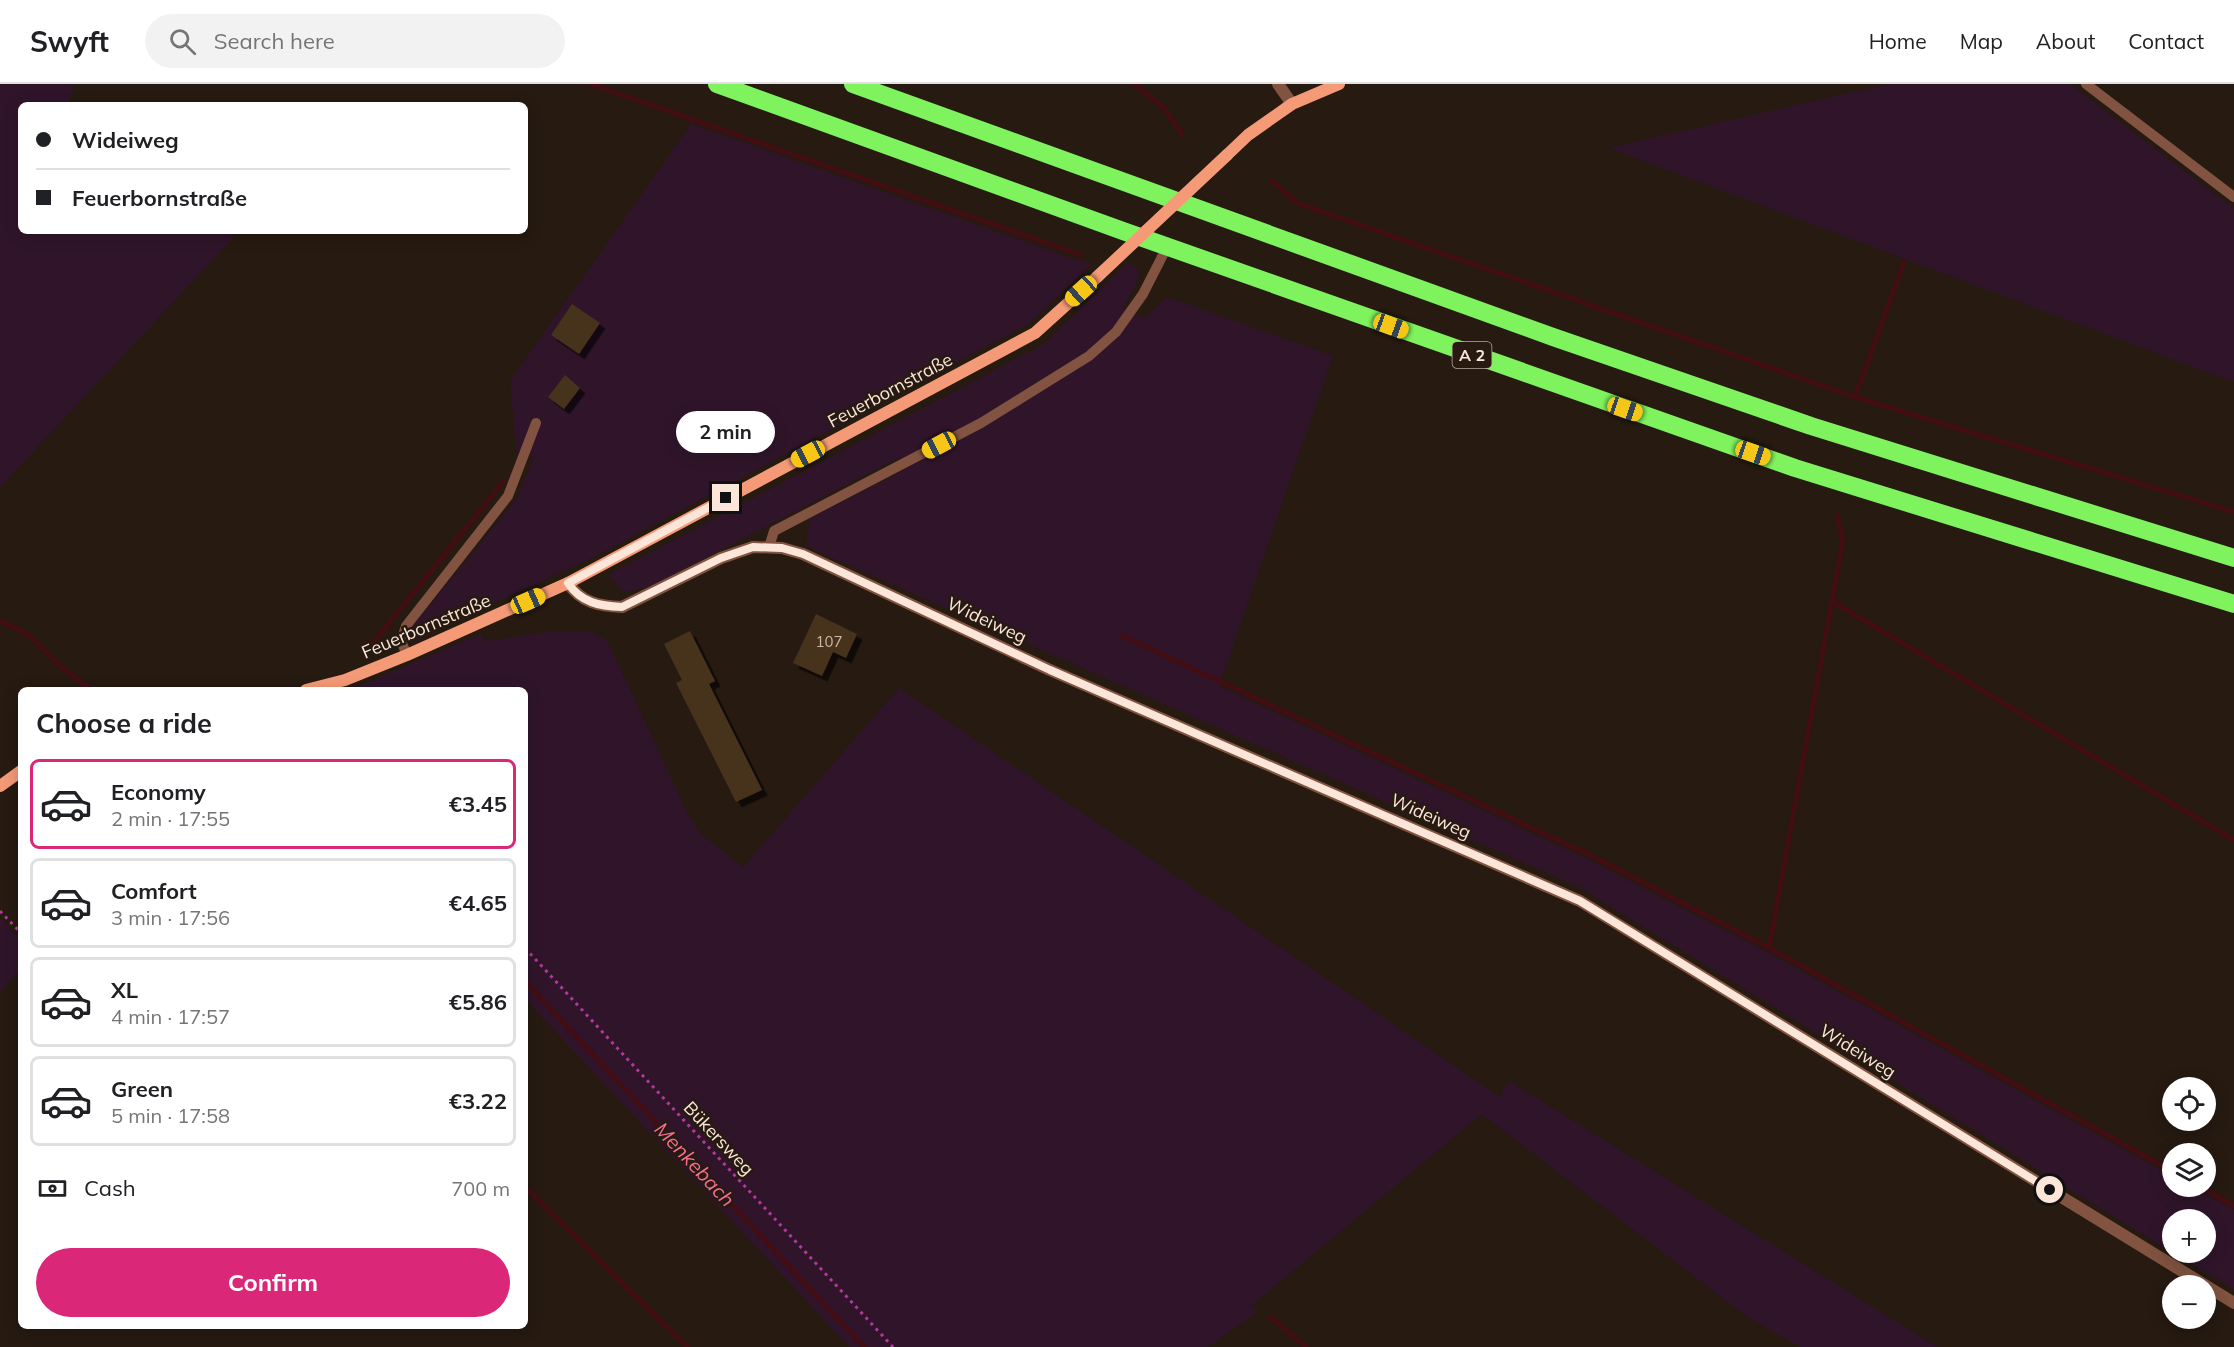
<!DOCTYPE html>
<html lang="en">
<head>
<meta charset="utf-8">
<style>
	body { margin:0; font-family:Mulish,sans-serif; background:#f2f2f2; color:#202124; height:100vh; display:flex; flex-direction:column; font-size:22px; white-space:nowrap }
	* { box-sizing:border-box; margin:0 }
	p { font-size:20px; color:#757577 }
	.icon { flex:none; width:33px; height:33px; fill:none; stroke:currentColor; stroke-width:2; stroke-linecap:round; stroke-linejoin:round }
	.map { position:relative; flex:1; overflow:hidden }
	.panel { position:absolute; left:18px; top:603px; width:510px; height:642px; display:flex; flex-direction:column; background:#fff; border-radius:9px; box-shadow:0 3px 15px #0003 }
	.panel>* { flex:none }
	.top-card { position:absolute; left:18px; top:18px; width:510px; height:132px; border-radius:9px; box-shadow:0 3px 15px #0003; display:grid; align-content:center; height:132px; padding:0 18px; background:#fff }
	.fabs { position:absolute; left:2162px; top:993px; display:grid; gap:12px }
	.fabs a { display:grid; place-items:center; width:54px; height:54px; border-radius:50%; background:#fff; box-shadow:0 3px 15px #0003; font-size:30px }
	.end { position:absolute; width:27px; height:27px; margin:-14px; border:8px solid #fce6d9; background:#111; box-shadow:0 0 0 3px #111 }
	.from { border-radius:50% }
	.bubble { position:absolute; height:42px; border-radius:21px; background:#fff; box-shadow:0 3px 15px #0003; font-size:20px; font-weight:700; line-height:42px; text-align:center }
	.car { position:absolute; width:18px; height:36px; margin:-18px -9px; border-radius:8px; box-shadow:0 0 4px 2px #0007; background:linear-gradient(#f5c518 24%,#345 0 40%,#f5c518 0 76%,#345 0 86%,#f5c518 0) }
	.top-card b { display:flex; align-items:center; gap:21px; height:57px; font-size:22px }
	.top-card b+b { border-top:2px solid #e0e0e0 }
	.top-card i { width:15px; height:15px; background:#202124 }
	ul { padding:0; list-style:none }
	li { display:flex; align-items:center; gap:18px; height:90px; margin:0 12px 9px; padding:0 6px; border:3px solid #e0e0e0; border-radius:9px }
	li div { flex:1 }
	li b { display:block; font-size:22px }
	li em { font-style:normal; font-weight:700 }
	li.active { border-color:#db2777 }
	li>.icon { width:54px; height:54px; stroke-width:1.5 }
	h2 { padding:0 18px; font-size:27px; line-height:72px }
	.pay { display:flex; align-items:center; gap:15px; height:66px; padding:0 18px; font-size:22px }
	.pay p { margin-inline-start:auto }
	.button { display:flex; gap:12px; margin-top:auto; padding:12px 18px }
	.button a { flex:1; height:69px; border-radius:36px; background:#db2777; color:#fff; font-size:24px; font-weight:700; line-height:69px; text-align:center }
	header { display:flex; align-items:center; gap:36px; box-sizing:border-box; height:84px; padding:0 30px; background:#fff; border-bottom:2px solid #e0e0e0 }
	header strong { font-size:28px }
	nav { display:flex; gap:33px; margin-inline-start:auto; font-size:21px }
	.search { width:420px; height:54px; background:#f2f2f2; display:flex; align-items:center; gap:15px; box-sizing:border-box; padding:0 21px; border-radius:33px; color:#757577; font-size:22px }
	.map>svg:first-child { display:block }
	.green { fill:#30152a }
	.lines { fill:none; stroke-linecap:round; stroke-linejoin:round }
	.stream { stroke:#420e14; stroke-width:5 }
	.building { fill:#46301f; filter:url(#shadow) }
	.path { stroke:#b0399a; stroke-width:3; stroke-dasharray:3 4.5; stroke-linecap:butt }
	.lane { stroke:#815340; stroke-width:10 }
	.street { stroke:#815340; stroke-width:12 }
	.secondary { stroke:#f59a77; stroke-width:12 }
	.highway { stroke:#7ff35d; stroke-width:18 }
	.secondary-bridge { stroke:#f59a77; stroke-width:12 }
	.route { stroke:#fce6d9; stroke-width:8 }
	.labels { text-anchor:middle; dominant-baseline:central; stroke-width:5; stroke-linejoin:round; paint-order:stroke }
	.number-label { font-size:15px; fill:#ceb8aa }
	.shield { fill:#261a11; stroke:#bca99d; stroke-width:1.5 }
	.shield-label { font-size:16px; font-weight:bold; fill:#fce6d9 }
	.street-label { font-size:18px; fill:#fce6d9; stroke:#261a11 }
	.water-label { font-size:20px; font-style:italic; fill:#f56f95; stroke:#261a11 }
</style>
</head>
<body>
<header>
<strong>Swyft</strong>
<div class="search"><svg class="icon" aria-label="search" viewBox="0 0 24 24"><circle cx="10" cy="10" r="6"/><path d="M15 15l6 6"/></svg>Search here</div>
<nav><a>Home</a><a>Map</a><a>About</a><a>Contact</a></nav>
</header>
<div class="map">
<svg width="2234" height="1263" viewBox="0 0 2234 1263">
	<defs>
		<filter id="shadow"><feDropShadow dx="5.5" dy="5.5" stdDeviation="0" flood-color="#0009"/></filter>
	</defs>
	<rect width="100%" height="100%" fill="#261a11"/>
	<!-- green -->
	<g class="green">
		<polygon points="0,0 74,0 68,21 21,21 21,147 225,147 234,153 0,403"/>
		<polygon points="1888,0 2070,0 2234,125 2234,298 1609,64"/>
		<polygon points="691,40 1091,181 1028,240 596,472 447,540 417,556 413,542 518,413 534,372 517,370 510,297"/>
		<polygon points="1127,179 1135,182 1139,188 1136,201 1123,223 1145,234 1167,213 1333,272 1219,602 1591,777 1767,868 2172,1092 2172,1102 2191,1103 2234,1126 2234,1206 2172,1168 2205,1168 2205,1136 2172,1136 2172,1168 1577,802 806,462 810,434 910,383 899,373 652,502 624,508 608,491 1044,260"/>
		<polygon points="548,548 592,548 607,556 689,732 701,750 743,783 899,604 1500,1013 1509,997 1937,1263 1800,1263 1746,1232 1482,1030 1251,1222 1257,1228 1208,1263 849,1263 525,915 525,606 349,606 481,550 485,557"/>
		<polygon points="0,833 21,857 21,885 0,907"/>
	</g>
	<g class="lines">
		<!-- stream -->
		<g class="stream">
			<polyline points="591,0 1081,171"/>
			<polyline points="1134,0 1163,23 1182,50"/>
			<polyline points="1272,97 1297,119 1855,313 2234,428"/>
			<polyline points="1855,313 1904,178"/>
			<polyline points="1833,518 2234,756"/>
			<polyline points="0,537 29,551 60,582 91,606"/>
			<polyline points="1121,551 1594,773 1769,864 2172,1087"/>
			<polyline points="364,570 503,398"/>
			<polyline points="1769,864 1843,456 1837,432"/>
			<polyline points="525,897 864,1263"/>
			<polyline points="2199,1102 2234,1122"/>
			<polyline points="525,1103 687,1263"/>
			<polyline points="1270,1233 1306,1263"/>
		</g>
	</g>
	<!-- building -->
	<g class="building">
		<polygon points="572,220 600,239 579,270 551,251"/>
		<polygon points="565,291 580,304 564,325 548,313"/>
		<polygon points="816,530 857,550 846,574 833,568 822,592 793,579"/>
		<polygon points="690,547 715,597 709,600 762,706 736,718 676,599 682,596 664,560"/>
	</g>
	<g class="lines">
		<!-- path -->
		<g class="path">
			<polyline points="0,827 21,849"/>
			<polyline points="525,864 893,1263"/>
		</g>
		<!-- lane -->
		<g class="lane">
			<polyline points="2086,0 2234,113"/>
			<polyline points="769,463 774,447 981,339 1089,272 1116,248 1143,210 1167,163"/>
			<polyline points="407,571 401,557 406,542 508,412 536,339"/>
		</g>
		<!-- street -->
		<g class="street">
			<polyline points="1278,0 1292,20"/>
			<path d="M568 499C581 519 600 522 622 523L721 474 753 463 782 464 803 470 1050 586 1580 817 2234 1219"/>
		</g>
		<!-- secondary -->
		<g class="secondary">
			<polyline points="1227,71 1248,51 1292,20 1339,0"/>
			<polyline points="306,606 345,596 407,571 568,499 1035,249 1097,193"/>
			<polyline points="0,702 21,687"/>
		</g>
		<!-- highway -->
		<g class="highway">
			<polyline points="717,0 1123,147 1795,384 2234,520"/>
			<polyline points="853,0 1553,253 1811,342 2234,474"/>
		</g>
		<!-- secondary-bridge -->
		<polyline class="secondary-bridge" points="1097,193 1227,71"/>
	</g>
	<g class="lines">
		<!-- route -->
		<path class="route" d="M726 414 568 499C581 519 600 522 622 523L721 474 753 463 782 464 803 470 1050 586 1580 817 2050 1106"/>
	</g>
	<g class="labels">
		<!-- number labels -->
		<g class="number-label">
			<text x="829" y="557">107</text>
		</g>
		<!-- shield labels -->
		<rect class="shield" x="1452.5" y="258" width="39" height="26" rx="4.5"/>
		<g class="shield-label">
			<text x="1472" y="271">A 2</text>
		</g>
		<!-- street labels -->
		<g class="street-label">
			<text transform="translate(890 306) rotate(-28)">Feuerbornstraße</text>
			<text transform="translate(987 536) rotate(25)">Wideiweg</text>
			<text transform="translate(426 542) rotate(-23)">Feuerbornstraße</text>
			<text transform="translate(1431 732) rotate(24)">Wideiweg</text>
			<text transform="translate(1858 967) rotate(32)">Wideiweg</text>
			<text transform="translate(719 1054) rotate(47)">Bükersweg</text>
		</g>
		<!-- water labels -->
		<g class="water-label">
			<text transform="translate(695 1080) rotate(47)">Menkebach</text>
		</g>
	</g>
</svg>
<div class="fabs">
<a><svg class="icon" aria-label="locate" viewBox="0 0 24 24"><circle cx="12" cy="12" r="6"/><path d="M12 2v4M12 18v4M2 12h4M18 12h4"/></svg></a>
<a><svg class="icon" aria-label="layers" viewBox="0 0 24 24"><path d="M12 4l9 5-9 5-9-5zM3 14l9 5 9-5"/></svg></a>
<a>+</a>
<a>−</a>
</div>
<i class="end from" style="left:2050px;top:1106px"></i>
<i class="end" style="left:726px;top:414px"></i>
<div class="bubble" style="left:676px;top:327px;width:99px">2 min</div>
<i class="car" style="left:1081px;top:207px;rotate:228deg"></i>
<i class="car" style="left:1391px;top:242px;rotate:110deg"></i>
<i class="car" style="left:1625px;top:325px;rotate:109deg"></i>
<i class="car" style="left:939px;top:361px;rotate:242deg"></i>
<i class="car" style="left:1753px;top:369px;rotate:109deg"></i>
<i class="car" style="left:808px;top:370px;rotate:242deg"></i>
<i class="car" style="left:528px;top:517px;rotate:66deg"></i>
<div class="top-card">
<b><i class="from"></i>Wideiweg</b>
<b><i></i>Feuerbornstraße</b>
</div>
<section class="panel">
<h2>Choose a ride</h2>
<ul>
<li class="active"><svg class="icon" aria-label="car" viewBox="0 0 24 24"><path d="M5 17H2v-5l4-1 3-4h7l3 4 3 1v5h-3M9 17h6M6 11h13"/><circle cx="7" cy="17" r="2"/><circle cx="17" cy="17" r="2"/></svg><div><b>Economy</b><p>2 min · 17:55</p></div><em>€3.45</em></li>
<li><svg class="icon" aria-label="car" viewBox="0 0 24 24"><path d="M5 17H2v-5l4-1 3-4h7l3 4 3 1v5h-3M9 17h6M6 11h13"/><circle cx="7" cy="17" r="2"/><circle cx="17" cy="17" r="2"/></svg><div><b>Comfort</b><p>3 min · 17:56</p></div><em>€4.65</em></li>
<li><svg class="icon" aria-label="car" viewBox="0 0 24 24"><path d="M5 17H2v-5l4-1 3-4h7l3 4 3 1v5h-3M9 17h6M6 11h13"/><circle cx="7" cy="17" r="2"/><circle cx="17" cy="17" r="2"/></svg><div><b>XL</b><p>4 min · 17:57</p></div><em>€5.86</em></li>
<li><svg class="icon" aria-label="car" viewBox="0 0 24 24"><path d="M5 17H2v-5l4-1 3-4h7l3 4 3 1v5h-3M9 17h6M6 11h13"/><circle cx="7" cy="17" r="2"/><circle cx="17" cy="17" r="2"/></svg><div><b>Green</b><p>5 min · 17:58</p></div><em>€3.22</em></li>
</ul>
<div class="pay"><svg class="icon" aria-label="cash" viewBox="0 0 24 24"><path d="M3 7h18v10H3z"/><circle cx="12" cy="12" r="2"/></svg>Cash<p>700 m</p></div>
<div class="button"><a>Confirm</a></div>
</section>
</div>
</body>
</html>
